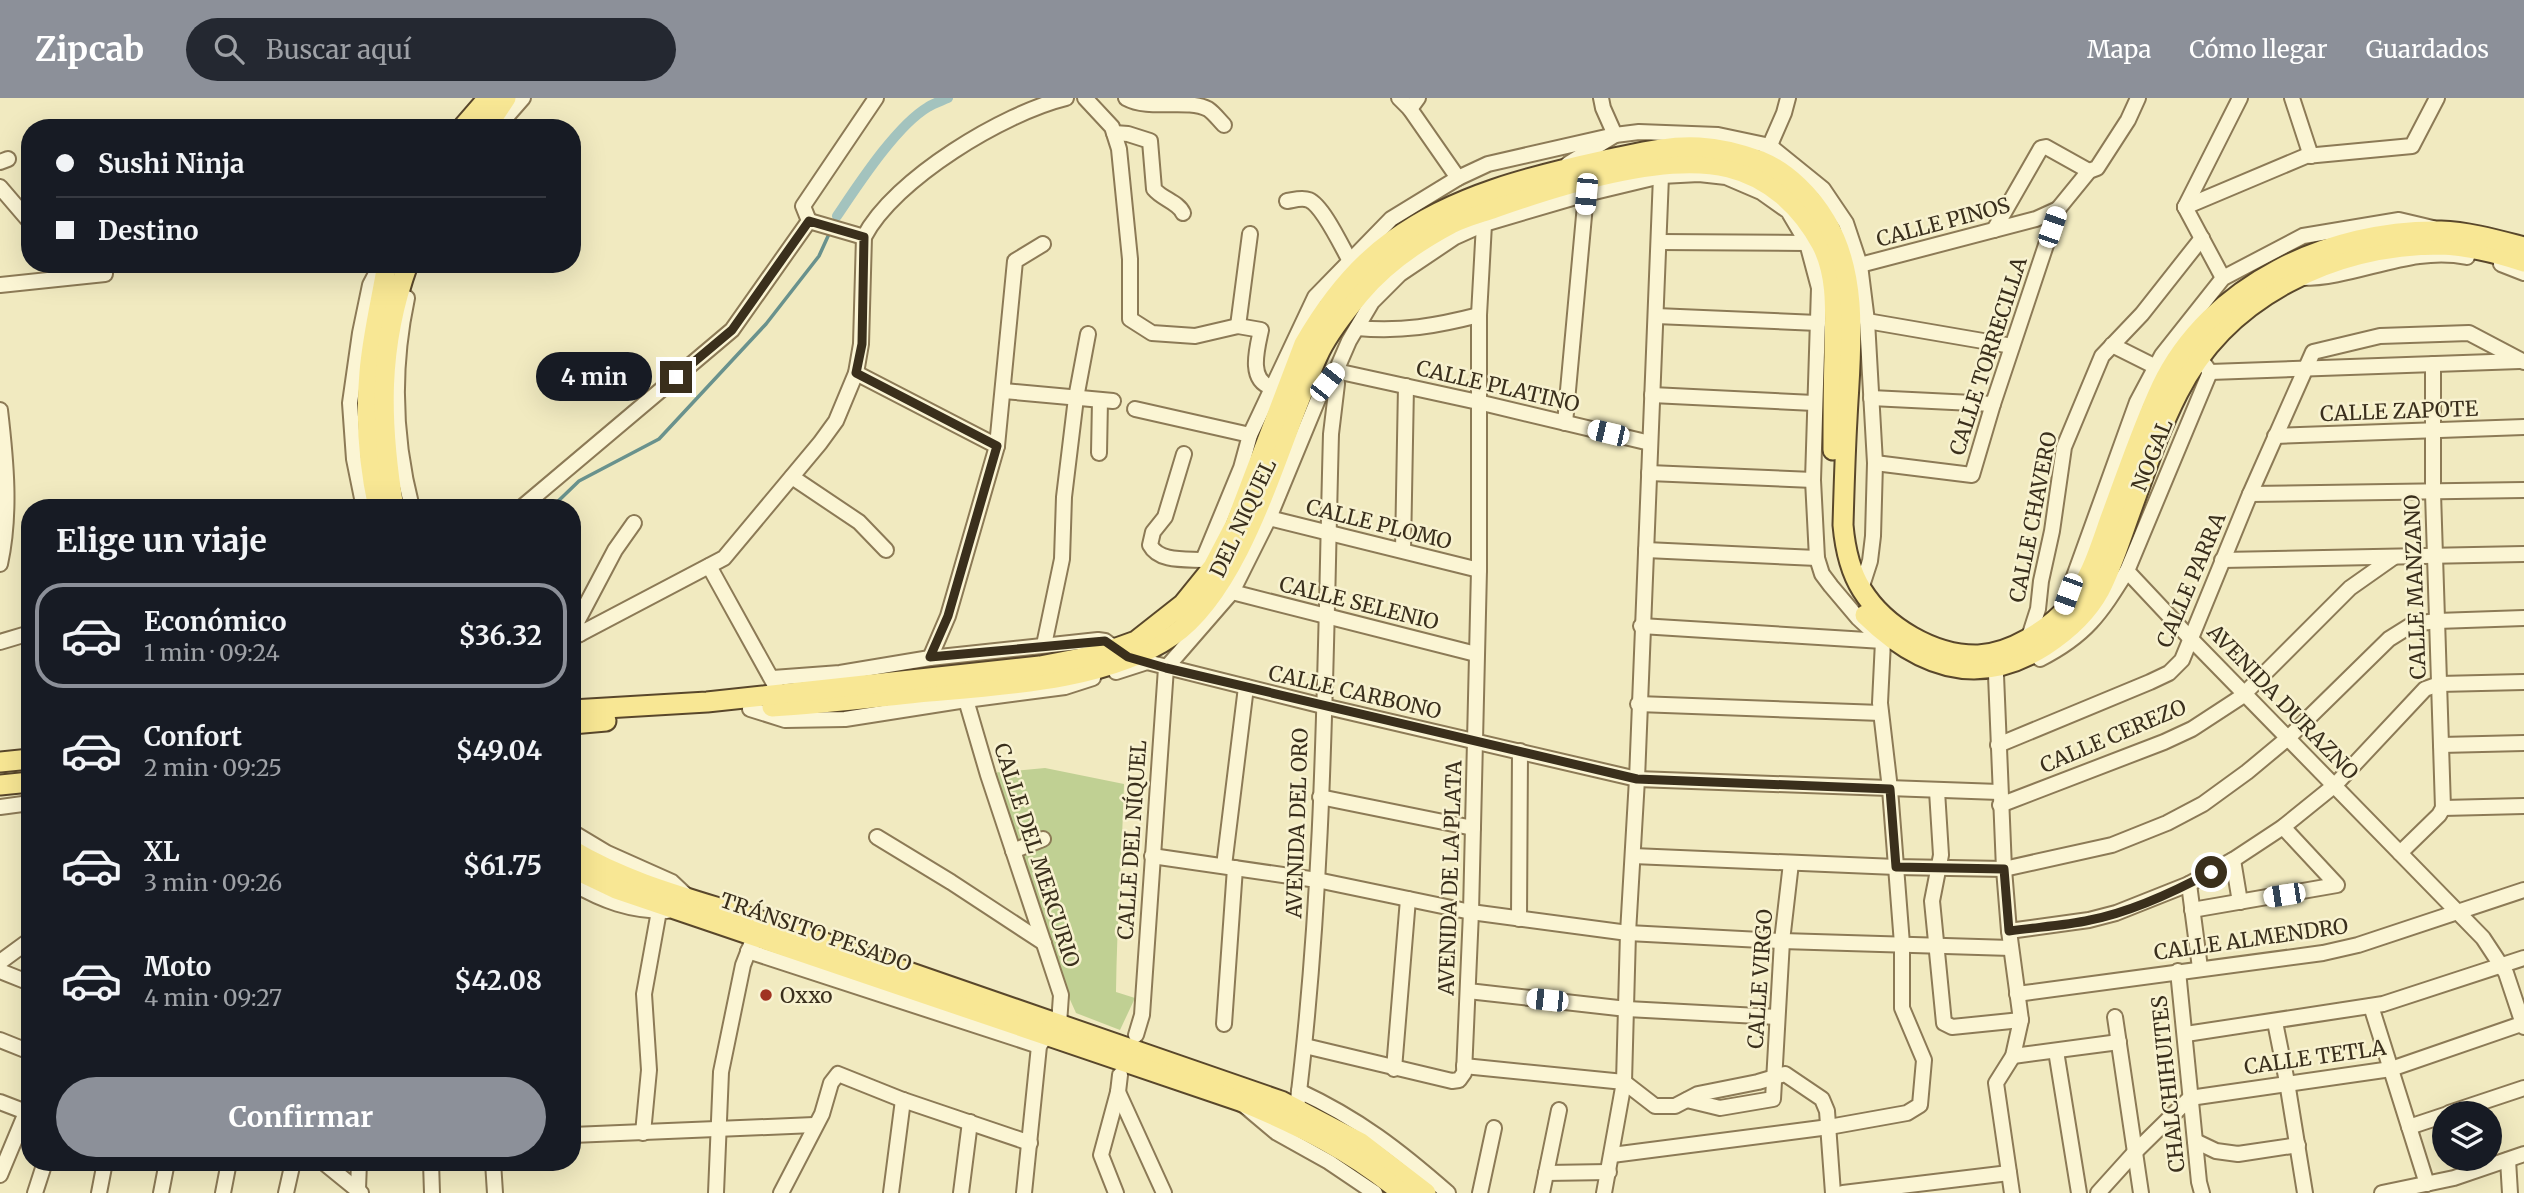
<!DOCTYPE html>
<html lang="es">
<head>
<meta charset="utf-8">
<style>
	body { margin:0; font-family:Merriweather,serif; background:#242831; color:#f1f3f6; height:100vh; display:flex; flex-direction:column; font-size:26px; white-space:nowrap }
	* { box-sizing:border-box; margin:0 }
	p { font-size:23px; color:#9ea1a6 }
	.icon { flex:none; width:38px; height:38px; fill:none; stroke:currentColor; stroke-width:2; stroke-linecap:round; stroke-linejoin:round }
	.map { position:relative; flex:1; overflow:hidden }
	.side { position:absolute; left:21px; top:401px; width:560px; height:672px; display:flex; flex-direction:column; background:#171b24; border-radius:28px; box-shadow:0 7px 28px #0002 }
	.side>* { flex:none }
	.guide { position:absolute; left:21px; top:21px; width:560px; height:154px; border-radius:28px; box-shadow:0 7px 28px #0002; display:grid; align-content:center; height:154px; padding:0 35px; background:#171b24 }
	.tools { position:absolute; left:2432px; top:1003px; display:grid; gap:14px }
	.tools a { display:grid; place-items:center; width:70px; height:70px; border-radius:50%; background:#171b24; box-shadow:0 7px 28px #0002; font-size:35px }
	.end { position:absolute; width:32px; height:32px; margin:-16px; border:9px solid #3a2f1c; background:#fff; box-shadow:0 0 0 4px #fff }
	.from { border-radius:50% }
	.bubble { position:absolute; height:49px; border-radius:24px; background:#171b24; box-shadow:0 7px 28px #0002; font-size:23px; font-weight:700; line-height:49px; text-align:center }
	.car { position:absolute; width:21px; height:42px; margin:-21px -10px; border-radius:9px; box-shadow:0 0 5px 2px #0007; background:linear-gradient(#fff 24%,#345 0 40%,#fff 0 76%,#345 0 86%,#fff 0) }
	.guide b { display:flex; align-items:center; gap:24px; height:66px; font-size:26px }
	.guide b+b { border-top:2px solid #363941 }
	.guide i { width:18px; height:18px; background:#f1f3f6 }
	ul { padding:0; list-style:none }
	li { display:flex; align-items:center; gap:21px; height:105px; margin:0 14px 10px; padding:0 21px; border:4px solid transparent; border-radius:28px }
	li div { flex:1 }
	li b { display:block; font-size:26px }
	li em { font-style:normal; font-weight:700 }
	li.on { border-color:#8c9099 }
	li>.icon { width:63px; height:63px; stroke-width:1.5 }
	h2 { padding:0 35px; font-size:32px; line-height:84px }
	.action { display:flex; gap:14px; margin-top:auto; padding:14px 35px }
	.action a { flex:1; height:80px; border-radius:42px; background:#8c9099; color:#fff; font-size:28px; font-weight:700; line-height:80px; text-align:center }
	header { display:flex; align-items:center; gap:42px; box-sizing:border-box; height:98px; padding:0 35px; background:#8c9099; color:#fff }
	header strong { font-size:33px }
	nav { display:flex; gap:38px; margin-inline-start:auto; font-size:24px }
	.search { width:490px; height:63px; background:#242831; display:flex; align-items:center; gap:18px; box-sizing:border-box; padding:0 24px; border-radius:38px; color:#9ea1a6; font-size:26px }
	.map>svg:first-child { display:block }
	.green { fill:#c0d093 }
	.lines { fill:none; stroke-linecap:round; stroke-linejoin:round }
	.stream { stroke:#69928d; stroke-width:3.5 }
	.canal { stroke:#a3c3be; stroke-width:10 }
	.minor-casing { stroke:#8c7a56; stroke-width:18 }
	.major-casing { stroke:#59472b; stroke-width:23 }
	.minor { stroke:#fbf5d4; stroke-width:14 }
	.major { stroke:#f8e794; stroke-width:19 }
	.route { stroke:#3a2f1c; stroke-width:9 }
	.poi-dot { fill:#a03221; stroke:#f8f2d0; stroke-width:2.5 }
	.labels { text-anchor:middle; dominant-baseline:central; stroke-width:5; stroke-linejoin:round; paint-order:stroke }
	.street-label { font-size:21px; fill:#3a2f1c; stroke:#f8f2d0 }
	.poi-label { font-size:21px; fill:#3a2f1c; stroke:#f8f2d0; text-anchor:start }
</style>
</head>
<body>
<header>
<strong>Zipcab</strong>
<div class="search"><svg class="icon" aria-label="search" viewBox="0 0 24 24"><circle cx="10" cy="10" r="6"/><path d="M15 15l6 6"/></svg>Buscar aquí</div>
<nav><a>Mapa</a><a>Cómo llegar</a><a>Guardados</a></nav>
</header>
<div class="map">
<svg width="2524" height="1095" viewBox="0 0 2524 1095">
	<rect width="100%" height="100%" fill="#f1eac0"/>
	<!-- green -->
	<path class="green" d="M1045 670 1124 686C1122 755 1117 824 1116 894L1135 900 1120 932 1076 915 1059 877 990 675Z"/>
	<g class="lines">
		<!-- stream -->
		<polyline class="stream" points="551,410 579,383 659,341 766,226 819,158 829,136"/>
		<!-- canal -->
		<path class="canal" d="M837 118C858 87 896 28 928 9 934 5 941 3 948 0"/>
		<defs>
			<g id="minor">
				<polyline points="1085,0 1112,29 1119,51 1130,161 1130,221 1152,235 1195,238 1238,228"/>
				<path d="M1126 0C1150 13 1186 0 1208 11 1214 15 1219 22 1224 27"/>
				<polyline points="1399,0 1410,11 1458,80"/>
				<polyline points="2292,0 2311,58"/>
				<polyline points="1410,11 1418,0"/>
				<polyline points="492,30 509,16 523,0"/>
				<path d="M1114 35 1128 36 1150 43 1154 91C1162 101 1178 104 1183 115"/>
				<polyline points="1767,54 1784,15 1788,0"/>
				<polyline points="0,64 8,61"/>
				<polyline points="1568,66 1615,37 1603,10 1601,0"/>
				<polyline points="0,89 30,124"/>
				<path d="M1287 103C1294 102 1302 99 1309 102 1323 108 1342 149 1350 163"/>
				<polyline points="2185,109 2306,58 2412,48 2437,0"/>
				<polyline points="2185,109 2240,0"/>
				<polyline points="2185,109 2223,180"/>
				<polyline points="2058,111 2089,73 2097,70 2128,22 2138,0"/>
				<polyline points="809,123 864,139"/>
				<polyline points="1994,132 2041,50 2046,49 2089,73"/>
				<path d="M1250 136 1238 228 1261 232C1257 251 1248 282 1271 289"/>
				<polyline points="1659,144 1807,145"/>
				<polyline points="2501,166 2524,175"/>
				<polyline points="1860,167 2036,121 2058,111 1993,306 1972,377 1875,365"/>
				<path d="M2302 180C2357 180 2411 147 2467 159"/>
				<polyline points="0,187 105,176"/>
				<path d="M407 200C392 270 394 341 412 410"/>
				<polyline points="1656,218 1818,225"/>
				<polyline points="1867,223 2012,248"/>
				<path d="M1357 230C1402 234 1436 228 1479 217"/>
				<polyline points="2112,247 2164,273"/>
				<polyline points="2433,266 2433,395 2443,710"/>
				<polyline points="1336,273 1478,304 1650,345"/>
				<polyline points="2210,274 2520,263"/>
				<polyline points="856,275 997,348"/>
				<polyline points="1004,293 1113,303"/>
				<polyline points="1652,297 1814,305"/>
				<polyline points="1871,300 1993,306"/>
				<polyline points="1135,311 1250,337"/>
				<path d="M0 312C6 363 11 416 0 466"/>
				<polyline points="1565,325 1586,96"/>
				<polyline points="2275,338 2524,329"/>
				<polyline points="1099,355 1100,302"/>
				<path d="M1184 356 1165 419 1153 434 1150 447C1159 464 1185 461 1203 462L1241 370 1250 337 1315 199 1391 121 1458 80 1488 66 1615 37 1639 34 1718 37 1770 48 1823 91 1846 125 1860 167 1867 223 1875 365 1873 438 1870 463 1861 491"/>
				<polyline points="1649,375 1813,382"/>
				<polyline points="792,379 859,424 886,452"/>
				<polyline points="2250,396 2524,392"/>
				<polyline points="364,410 354,361 350,305 360,235 370,187 381,166"/>
				<polyline points="521,410 732,232 809,123 803,108 876,0"/>
				<polyline points="1269,420 1479,472"/>
				<polyline points="1403,452 1406,288"/>
				<polyline points="1646,452 1817,460"/>
				<polyline points="2222,462 2524,456"/>
				<polyline points="709,468 776,589"/>
				<polyline points="2127,473 2210,274 2205,267"/>
				<polyline points="1232,494 1476,556"/>
				<polyline points="2063,509 2137,304 2162,257 2223,180 2303,138 2399,122 2433,130"/>
				<polyline points="1641,528 1883,543 1883,541"/>
				<polyline points="580,536 577,524 615,452 634,425"/>
				<polyline points="2029,539 2038,511 2041,483 2052,433 2064,349 2102,258 2142,216 2202,140"/>
				<path d="M572 540 724 460 820 345 836 323 856 275 861 246 864 139C894 81 1004 15 1066 0"/>
				<polyline points="0,544 30,535"/>
				<polyline points="1044,547 1062,461 1064,399 1076,300 1088,236"/>
				<polyline points="930,560 948,518 997,348 1015,163 1043,146"/>
				<path d="M2040 561C2087 537 2100 516 2127 473L2190 540 2483 840 2506 875 2524 929"/>
				<polyline points="1116,574 1147,564 1323,608 1637,681 1999,694"/>
				<polyline points="1996,577 2004,771 2009,833 2021,922 2013,958 1996,985 2012,1095"/>
				<polyline points="773,580 840,575 930,560 1098,542 1105,543 1120,554"/>
				<polyline points="966,602 988,677 1061,897 1059,926"/>
				<polyline points="1638,606 1881,615"/>
				<polyline points="750,611 785,622 845,621 966,602 1065,589 1093,580"/>
				<polyline points="1998,647 2150,584 2169,575 2182,562 2250,396 2313,254 2380,238 2469,235 2524,264"/>
				<polyline points="2441,647 2524,645"/>
				<polyline points="1937,693 1941,757 1932,803 1944,925 1952,929 2021,922"/>
				<polyline points="1320,699 1473,730"/>
				<polyline points="2000,707 2164,644 2192,631 2241,599 2350,490 2394,459"/>
				<polyline points="0,709 30,705"/>
				<polyline points="2443,710 2524,708"/>
				<polyline points="572,734 607,755 672,784 688,799"/>
				<polyline points="877,739 951,784 1044,845"/>
				<polyline points="1013,753 1043,741"/>
				<polyline points="2400,755 2439,717 2443,710"/>
				<polyline points="1152,758 1317,782 1471,814 1628,835 1782,843 2011,850"/>
				<polyline points="1633,758 1896,769 2004,771 2112,747 2167,725 2203,706 2247,674 2288,640 2389,541 2413,526 2437,523 2524,520"/>
				<polyline points="2233,762 2240,804"/>
				<polyline points="1224,768 1246,589"/>
				<path d="M572 785C603 803 630 813 667 813"/>
				<polyline points="2189,786 2200,870"/>
				<polyline points="2192,812 2337,787 2283,729"/>
				<polyline points="1519,821 1520,653"/>
				<polyline points="2009,833 2089,822 2116,815 2189,786 2233,762 2283,729 2335,687 2425,591 2439,586 2524,584"/>
				<polyline points="748,853 1039,948"/>
				<polyline points="0,864 30,842"/>
				<polyline points="0,873 30,885"/>
				<polyline points="2178,873 2199,1084 2202,1095"/>
				<polyline points="1468,893 1627,911 1777,919"/>
				<polyline points="2017,896 2323,855 2358,847 2524,792"/>
				<polyline points="2371,908 2427,1086"/>
				<polyline points="2115,919 2141,1095"/>
				<polyline points="2275,924 2287,984 2305,1095"/>
				<polyline points="1224,926 1235,770"/>
				<polyline points="2186,936 2383,906 2524,860"/>
				<polyline points="1136,937 1142,917 1166,570 1232,494 1269,420 1321,294 1336,273 1349,243 1372,204 1400,176 1455,139 1484,126 1586,96 1661,78 1699,76 1726,79 1761,94 1788,113 1807,145 1819,190 1813,382 1817,460 1822,476 1831,488 1858,520 1883,543 1880,605 1890,691 1902,846 1902,910 1924,962 1920,1007 1907,1015 1829,1029 1612,1057"/>
				<polyline points="0,942 30,954"/>
				<polyline points="1305,948 1452,983 1459,982 1464,975 1471,814 1479,472 1479,217 1484,126"/>
				<polyline points="2056,953 2079,1095"/>
				<polyline points="2013,958 2119,944"/>
				<polyline points="1464,968 1624,984 1655,1008 1675,1008 1698,996 1758,984 1785,976 1822,1001 1827,1013 1833,1095"/>
				<polyline points="1394,971 1408,801"/>
				<path d="M1299 993C1359 1021 1399 1052 1448 1095"/>
				<polyline points="1118,994 1164,1095"/>
				<polyline points="1687,1002 1720,1010 1773,1001 1782,843 1791,765"/>
				<polyline points="0,1004 26,1014"/>
				<polyline points="1246,1009 1277,1035 1329,1064 1375,1095"/>
				<path d="M1297 1010C1325 787 1325 560 1331 336L1337 286 1336 273"/>
				<polyline points="2449,1015 2524,990"/>
				<polyline points="2409,1029 2445,1017"/>
				<polyline points="643,1035 649,972 644,896 659,813"/>
				<polyline points="572,1037 814,1027"/>
				<polyline points="2195,1043 2216,1053 2238,1056 2298,1047"/>
				<polyline points="2508,1062 2510,1095"/>
				<polyline points="323,1064 361,1095"/>
				<polyline points="431,1064 432,1095"/>
				<polyline points="493,1064 495,1095"/>
				<polyline points="1546,1075 1609,1074"/>
				<polyline points="0,1077 30,1005"/>
				<polyline points="358,1091 359,1064"/>
				<polyline points="35,1095 45,1064"/>
				<polyline points="99,1095 105,1064"/>
				<polyline points="161,1095 167,1064"/>
				<polyline points="223,1095 229,1064"/>
				<polyline points="286,1095 293,1064"/>
				<polyline points="716,1095 721,974 743,867 752,844"/>
				<polyline points="781,1095 822,1016 831,985 838,976 903,1002 1030,1045"/>
				<polyline points="891,1095 903,1002"/>
				<polyline points="961,1095 970,1024"/>
				<polyline points="1024,1095 1039,948 1044,941"/>
				<polyline points="1116,1095 1101,1057 1118,994 1120,977"/>
				<polyline points="1480,1095 1494,1030"/>
				<polyline points="1542,1095 1559,1012"/>
				<polyline points="1604,1095 1624,984 1628,835 1637,681 1661,78"/>
				<polyline points="1843,1095 2009,1075"/>
				<polyline points="2098,1095 2135,1054 2190,1000 2391,971 2524,925"/>
				<polyline points="2382,1095 2454,1080 2524,1056"/>
			</g>
			<g id="major">
				<polyline points="462,30 488,0"/>
				<polyline points="486,30 506,0"/>
				<path d="M378 410C368 365 365 319 369 274 372 238 381 202 387 166"/>
				<path d="M394 410C380 323 378 249 408 166"/>
				<path d="M1865 517C1918 569 1978 591 2045 548 2068 533 2087 516 2100 492 2112 469 2120 443 2129 418 2144 377 2158 334 2178 295 2227 197 2335 147 2441 147 2469 148 2497 155 2524 164"/>
				<path d="M772 609C821 606 870 600 918 595 997 588 1106 584 1172 538 1247 486 1281 334 1320 253 1330 233 1346 213 1360 196 1385 166 1417 144 1451 126 1465 119 1481 115 1495 110 1558 88 1663 54 1729 70 1770 80 1801 109 1821 146 1839 180 1834 222 1834 259 1833 290 1833 321 1833 352"/>
				<path d="M572 612 707 604 1040 568 1097 557 1136 543 1183 506 1213 469 1235 427 1304 246C1327 206 1355 169 1393 142 1454 97 1532 78 1605 62 1635 56 1668 47 1699 49 1719 50 1742 56 1761 63 1788 74 1812 99 1826 123 1861 181 1850 257 1847 321 1845 356 1844 392 1843 427 1845 450 1850 473 1862 492 1885 529 1934 558 1978 557 2010 556 2048 532 2069 508 2089 484 2099 452 2109 423 2126 378 2141 332 2161 289 2210 186 2331 131 2441 133 2469 134 2497 142 2524 149"/>
				<polyline points="572,626 606,623"/>
				<polyline points="0,664 30,661"/>
				<polyline points="0,687 30,684"/>
				<path d="M572 752C630 787 700 803 764 824L1281 1003 1361 1045 1426 1095"/>
				<path d="M572 770 616 791 1240 1003C1299 1027 1353 1054 1402 1095"/>
			</g>
		</defs>
		<!-- minor casing -->
		<use href="#minor" class="minor-casing"/>
		<!-- major casing -->
		<use href="#major" class="major-casing"/>
		<!-- minor -->
		<use href="#minor" class="minor"/>
		<!-- major -->
		<use href="#major" class="major"/>
	</g>
	<g class="lines">
		<!-- route -->
		<path class="route" d="M676 279 732 232 809 123 864 139 862 246 856 275 997 348 948 518 930 559 1105 543 1128 559 1166 570 1637 681 1890 691 1896 769 2004 771 2009 833C2036 829 2064 828 2090 822 2131 814 2174 794 2211 774"/>
	</g>
	<!-- markers -->
	<circle class="poi-dot" cx="766" cy="897" r="7"/>
	<g class="labels">
		<!-- street labels -->
		<g class="street-label">
			<text transform="translate(1943 124) rotate(-15)">CALLE PINOS</text>
			<text transform="translate(1988 258) rotate(-72)">CALLE TORRECILLA</text>
			<text transform="translate(1498 288) rotate(13)">CALLE PLATINO</text>
			<text transform="translate(2399 313) rotate(-2)">CALLE ZAPOTE</text>
			<text transform="translate(2152 357) rotate(-68)">NOGAL</text>
			<text transform="translate(2033 419) rotate(-79)">CALLE CHAVERO</text>
			<text transform="translate(1243 420) rotate(-65)">DEL NIQUEL</text>
			<text transform="translate(1379 426) rotate(14)">CALLE PLOMO</text>
			<text transform="translate(2191 482) rotate(-67)">CALLE PARRA</text>
			<text transform="translate(2415 489) rotate(-92)">CALLE MANZANO</text>
			<text transform="translate(1359 505) rotate(14)">CALLE SELENIO</text>
			<text transform="translate(1355 594) rotate(13)">CALLE CARBONO</text>
			<text transform="translate(2283 604) rotate(46)">AVENIDA DURAZNO</text>
			<text transform="translate(2113 638) rotate(-23)">CALLE CEREZO</text>
			<text transform="translate(1297 725) rotate(-88)">AVENIDA DEL ORO</text>
			<text transform="translate(1132 742) rotate(-86)">CALLE DEL NÍQUEL</text>
			<text transform="translate(1037 757) rotate(72)">CALLE DEL MERCURIO</text>
			<text transform="translate(1450 780) rotate(-88)">AVENIDA DE LA PLATA</text>
			<text transform="translate(816 834) rotate(19)">TRÁNSITO PESADO</text>
			<text transform="translate(2251 841) rotate(-8)">CALLE ALMENDRO</text>
			<text transform="translate(1760 881) rotate(-86)">CALLE VIRGO</text>
			<text transform="translate(2315 959) rotate(-8)">CALLE TETLA</text>
			<text transform="translate(2168 986) rotate(-96)">CHALCHIHUITES</text>
		</g>
		<!-- poi labels -->
		<g class="poi-label">
			<text x="780" y="897">Oxxo</text>
		</g>
	</g>
</svg>
<div class="tools">
<a><svg class="icon" aria-label="layers" viewBox="0 0 24 24"><path d="M12 4l9 5-9 5-9-5zM3 14l9 5 9-5"/></svg></a>
</div>
<i class="end from" style="left:2211px;top:774px"></i>
<i class="end" style="left:676px;top:279px"></i>
<div class="bubble" style="left:536px;top:254px;width:116px">4 min</div>
<i class="car" style="left:1586px;top:96px;rotate:185deg"></i>
<i class="car" style="left:2052px;top:129px;rotate:19deg"></i>
<i class="car" style="left:1327px;top:284px;rotate:38deg"></i>
<i class="car" style="left:1608px;top:335px;rotate:283deg"></i>
<i class="car" style="left:2068px;top:496px;rotate:200deg"></i>
<i class="car" style="left:2284px;top:797px;rotate:261deg"></i>
<i class="car" style="left:1547px;top:902px;rotate:276deg"></i>
<div class="guide">
<b><i class="from"></i>Sushi Ninja</b>
<b><i></i>Destino</b>
</div>
<section class="side">
<h2>Elige un viaje</h2>
<ul>
<li class="on"><svg class="icon" aria-label="car" viewBox="0 0 24 24"><path d="M5 17H2v-5l4-1 3-4h7l3 4 3 1v5h-3M9 17h6M6 11h13"/><circle cx="7" cy="17" r="2"/><circle cx="17" cy="17" r="2"/></svg><div><b>Económico</b><p>1 min · 09:24</p></div><em>$36.32</em></li>
<li><svg class="icon" aria-label="car" viewBox="0 0 24 24"><path d="M5 17H2v-5l4-1 3-4h7l3 4 3 1v5h-3M9 17h6M6 11h13"/><circle cx="7" cy="17" r="2"/><circle cx="17" cy="17" r="2"/></svg><div><b>Confort</b><p>2 min · 09:25</p></div><em>$49.04</em></li>
<li><svg class="icon" aria-label="car" viewBox="0 0 24 24"><path d="M5 17H2v-5l4-1 3-4h7l3 4 3 1v5h-3M9 17h6M6 11h13"/><circle cx="7" cy="17" r="2"/><circle cx="17" cy="17" r="2"/></svg><div><b>XL</b><p>3 min · 09:26</p></div><em>$61.75</em></li>
<li><svg class="icon" aria-label="car" viewBox="0 0 24 24"><path d="M5 17H2v-5l4-1 3-4h7l3 4 3 1v5h-3M9 17h6M6 11h13"/><circle cx="7" cy="17" r="2"/><circle cx="17" cy="17" r="2"/></svg><div><b>Moto</b><p>4 min · 09:27</p></div><em>$42.08</em></li>
</ul>
<div class="action"><a>Confirmar</a></div>
</section>
</div>
</body>
</html>
